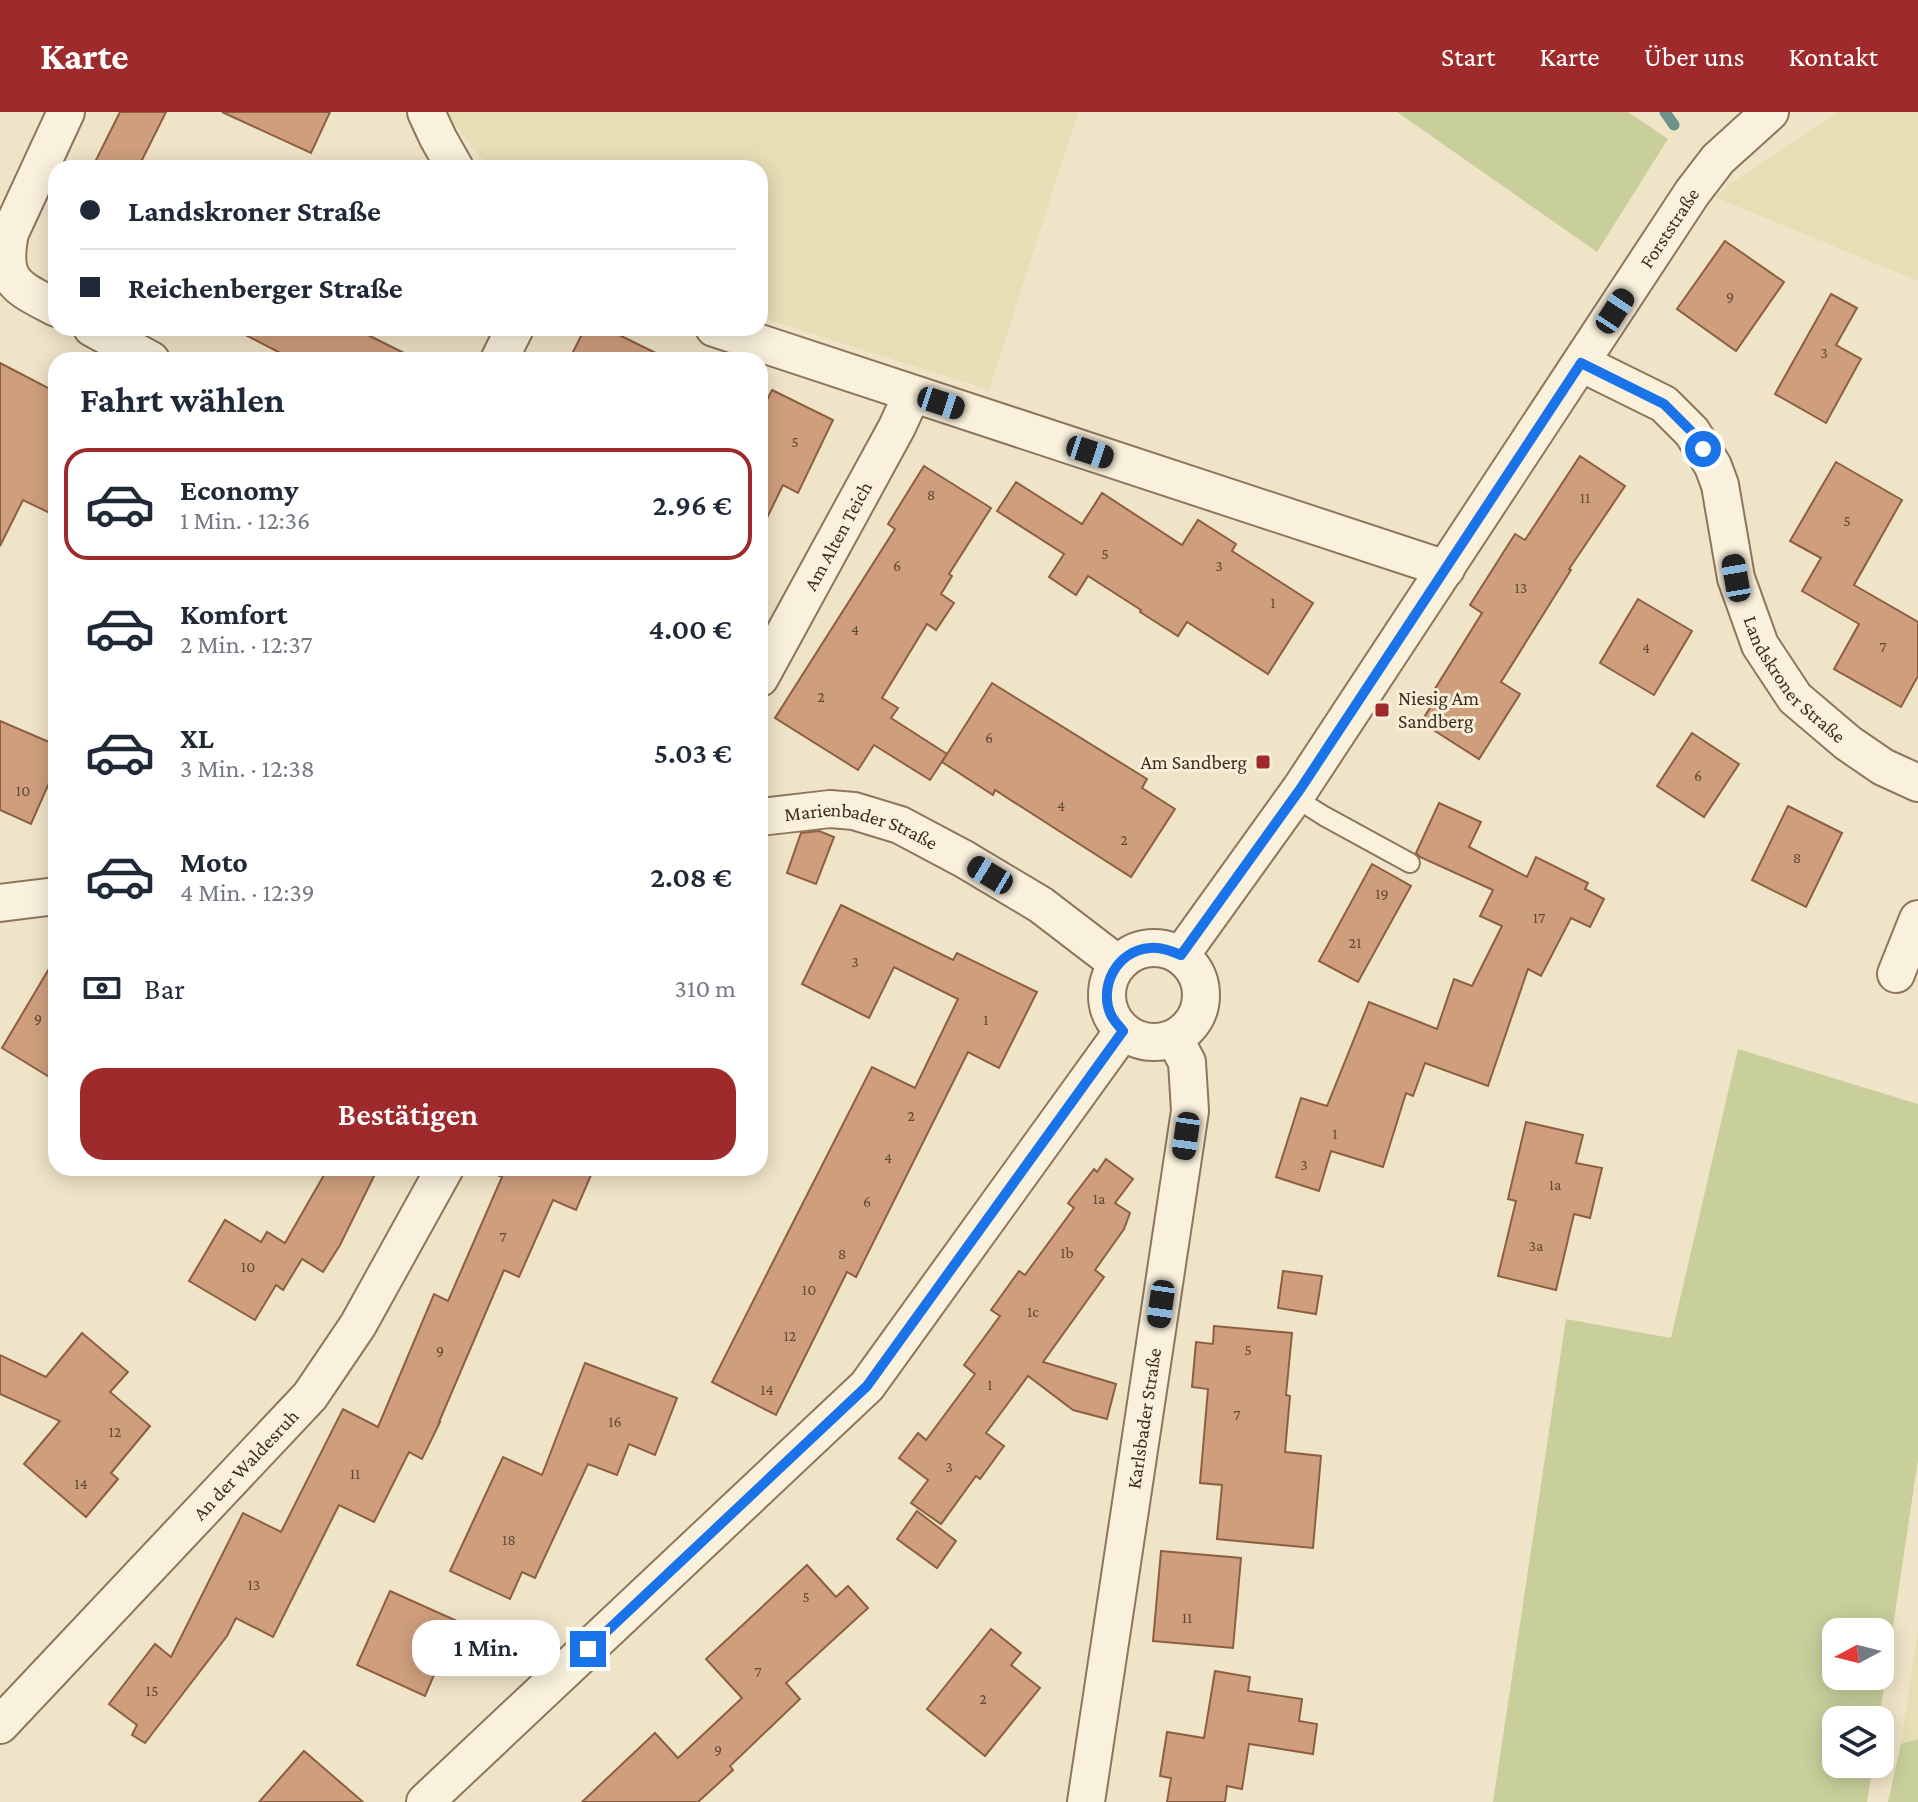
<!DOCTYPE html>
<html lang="de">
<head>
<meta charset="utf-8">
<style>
	body { margin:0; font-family:"Crimson Pro",serif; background:#f6f6f7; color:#1f2937; height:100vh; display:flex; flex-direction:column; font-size:30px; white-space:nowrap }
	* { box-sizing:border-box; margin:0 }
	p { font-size:26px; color:#747a83 }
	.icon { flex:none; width:44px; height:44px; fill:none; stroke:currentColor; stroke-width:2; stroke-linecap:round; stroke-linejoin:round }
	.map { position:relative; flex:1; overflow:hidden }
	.sheet { position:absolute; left:48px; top:240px; width:720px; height:824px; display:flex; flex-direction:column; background:#fff; border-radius:24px; box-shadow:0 4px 20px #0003 }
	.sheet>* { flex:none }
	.hud { position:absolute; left:48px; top:48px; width:720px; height:176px; border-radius:24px; box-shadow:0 4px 20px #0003; display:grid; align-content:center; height:176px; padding:0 32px; background:#fff }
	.needle { width:52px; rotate:263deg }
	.buttons { position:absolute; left:1822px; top:1506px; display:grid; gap:16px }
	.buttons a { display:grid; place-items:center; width:72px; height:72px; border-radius:16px; background:#fff; box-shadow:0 4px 20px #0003; font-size:40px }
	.end { position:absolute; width:36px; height:36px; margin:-18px; border:10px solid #1a73e8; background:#fff; box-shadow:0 0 0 4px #fff }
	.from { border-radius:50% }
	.bubble { position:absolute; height:56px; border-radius:24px; background:#fff; box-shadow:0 4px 20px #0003; font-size:26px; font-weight:600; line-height:56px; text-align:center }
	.car { position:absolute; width:24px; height:48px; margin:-24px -12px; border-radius:10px; box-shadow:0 0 6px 2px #0007; background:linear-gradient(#222 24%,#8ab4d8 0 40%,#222 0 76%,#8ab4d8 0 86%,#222 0) }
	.hud b { display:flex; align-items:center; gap:28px; height:76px; font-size:30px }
	.hud b+b { border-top:2px solid #e0e1e3 }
	.hud i { width:20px; height:20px; background:#1f2937 }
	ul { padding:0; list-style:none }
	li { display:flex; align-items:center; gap:24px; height:112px; margin:0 16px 12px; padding:0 16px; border:4px solid transparent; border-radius:24px }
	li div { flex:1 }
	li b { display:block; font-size:30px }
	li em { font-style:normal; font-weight:600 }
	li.active { border-color:#9e2a2b }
	li>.icon { width:72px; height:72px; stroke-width:1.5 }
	h2 { padding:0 32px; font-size:36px; line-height:96px }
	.pay { display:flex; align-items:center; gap:20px; height:88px; padding:0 32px; font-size:30px }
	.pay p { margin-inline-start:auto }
	.button { display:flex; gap:16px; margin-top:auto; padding:16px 32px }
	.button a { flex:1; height:92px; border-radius:24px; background:#9e2a2b; color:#fff; font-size:32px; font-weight:600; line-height:92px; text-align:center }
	header { display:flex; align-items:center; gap:48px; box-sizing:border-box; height:112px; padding:0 40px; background:#9e2a2b; color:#fff }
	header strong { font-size:38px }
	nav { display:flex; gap:44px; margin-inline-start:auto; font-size:28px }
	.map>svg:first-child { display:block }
	.farmland { fill:#e6deb5 }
	.green { fill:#c9cf9b; fill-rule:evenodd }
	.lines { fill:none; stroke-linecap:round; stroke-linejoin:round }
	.stream { stroke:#6f938a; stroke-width:11 }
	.building { fill:#cf9f7d; stroke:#8d5f41; stroke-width:2 }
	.lane-casing { stroke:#8d765c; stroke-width:22 }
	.street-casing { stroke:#8d765c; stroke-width:40 }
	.lane { stroke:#faf1dc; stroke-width:18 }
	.street { stroke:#faf1dc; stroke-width:36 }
	.route { stroke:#1a73e8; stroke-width:10 }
	.poi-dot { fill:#9e2a2b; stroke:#f7eed8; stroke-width:3 }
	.labels { text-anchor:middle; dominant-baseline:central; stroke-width:6; stroke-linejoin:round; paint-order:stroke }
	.number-label { font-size:16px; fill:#624a37 }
	.street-label { font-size:20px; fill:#3d2e20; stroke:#f7eed8 }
	.poi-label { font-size:20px; fill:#3d2e20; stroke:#f7eed8; text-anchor:start }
</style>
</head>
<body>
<header>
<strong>Karte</strong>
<nav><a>Start</a><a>Karte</a><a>Über uns</a><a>Kontakt</a></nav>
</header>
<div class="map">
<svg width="1918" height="1690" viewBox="0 0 1918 1690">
	<rect width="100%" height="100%" fill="#f0e4c8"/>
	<!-- farmland -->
	<g class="farmland">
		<polygon points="445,0 1078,0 989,278 760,205 760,56 489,56"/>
		<polygon points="1838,0 1918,0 1918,169 1715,85 1732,71"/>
		<polygon points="1918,1518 1918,1627 1901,1632"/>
	</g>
	<!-- green -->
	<g class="green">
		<polygon points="1397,0 1628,0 1668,27 1597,140"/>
		<path d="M1738 937 1918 992V1348L1879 1608H1836V1652H1873L1867 1690H1493L1566 1207 1671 1226ZM1836 1520H1880V1564H1836Z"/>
		<polygon points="1918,1627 1918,1690 1888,1690 1901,1632"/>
	</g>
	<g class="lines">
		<!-- stream -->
		<polyline class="stream" points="1665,0 1674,13"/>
	</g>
	<!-- building -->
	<g class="building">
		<polygon points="120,0 166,0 138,56 92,56"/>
		<polygon points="222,0 330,0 311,41"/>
		<polygon points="1725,129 1784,170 1736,239 1677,197"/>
		<polygon points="1831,182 1857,196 1836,233 1861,247 1826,311 1775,282"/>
		<polygon points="232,216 354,216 418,248 294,248"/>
		<polygon points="585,216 605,216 670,248 569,248"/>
		<polygon points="0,251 56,280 56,404 23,388 0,434"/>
		<polygon points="772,278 833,308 798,381 783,373 760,420 760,302"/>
		<polygon points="1580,344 1625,374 1569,457 1571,458 1501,570 1520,582 1479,647 1421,610 1433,591 1428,588 1482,501 1470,493 1515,422 1525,428"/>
		<polygon points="1836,350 1902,388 1854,473 1918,510 1918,564 1901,595 1834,557 1859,512 1802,479 1821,446 1790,429"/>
		<polygon points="924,354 991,396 949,462 952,464 941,482 954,491 936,518 927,512 882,586 898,596 891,606 947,642 930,668 874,633 858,658 775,606 895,417 888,412"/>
		<polygon points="1016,370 1082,412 1102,381 1182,433 1198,408 1236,432 1232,439 1313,491 1268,562 1187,510 1178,524 1140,500 1141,498 1088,464 1076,483 1049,465 1064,442 997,399"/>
		<polygon points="1638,487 1692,519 1654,583 1600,551"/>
		<polygon points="992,571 1147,667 1142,676 1175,697 1131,765 995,678 993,683 942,650"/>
		<polygon points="0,609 56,633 56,655 31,712 0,698"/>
		<polygon points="1692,621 1739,652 1704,705 1657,674"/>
		<polygon points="1439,691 1481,710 1469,735 1527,765 1536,745 1588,771 1585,777 1604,787 1590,815 1571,806 1541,864 1528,857 1488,974 1425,951 1413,984 1406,981 1383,1055 1331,1039 1319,1079 1276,1065 1301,986 1327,994 1369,890 1437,917 1454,867 1472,874 1502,814 1480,804 1493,778 1420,745 1416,741"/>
		<polygon points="1788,694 1842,721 1806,795 1752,768"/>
		<polygon points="819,719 834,725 816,772 787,761 801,721"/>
		<polygon points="1372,752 1411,774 1358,870 1319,849"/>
		<polygon points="841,793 953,848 957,841 1037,880 999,956 968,940 856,1165 847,1160 776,1303 712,1270 872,955 915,976 958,887 894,855 869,906 802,872"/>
		<polygon points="56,845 56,969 2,936"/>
		<polygon points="1526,1010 1583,1023 1576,1051 1602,1056 1590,1106 1574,1102 1556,1178 1498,1164 1516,1089 1508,1087"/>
		<polygon points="1106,1047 1133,1067 1115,1091 1130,1101 1124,1117 1095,1158 1104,1165 1043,1250 1116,1272 1107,1307 1073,1298 1028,1264 986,1321 1004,1334 980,1367 976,1364 941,1412 911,1391 928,1368 899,1346 918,1321 926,1328 975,1262 964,1253 1000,1204 991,1198 1019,1159 1025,1163 1074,1096 1068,1091 1094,1057 1097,1060"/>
		<polygon points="328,1056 378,1056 340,1133 323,1160 302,1147 283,1178 276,1173 255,1208 189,1169 225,1108 261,1130 267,1120 285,1131"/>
		<polygon points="481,1056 594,1056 576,1098 553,1088 519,1165 504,1158 439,1310 440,1310 422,1347 409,1340 374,1410 339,1393 273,1525 236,1506 227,1524 145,1631 132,1623 137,1613 109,1592 155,1532 171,1545 243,1401 281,1420 343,1297 378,1315 434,1182 448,1189 502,1065"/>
		<polygon points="1283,1159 1322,1164 1316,1202 1278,1196"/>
		<polygon points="1214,1214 1292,1221 1286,1283 1290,1284 1285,1340 1321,1344 1313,1436 1217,1427 1222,1373 1200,1371 1208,1277 1192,1275 1196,1230 1213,1232"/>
		<polygon points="82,1221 128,1260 110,1280 150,1314 111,1361 118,1367 86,1405 24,1352 60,1309 0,1282 0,1243 46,1265"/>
		<polygon points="585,1251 677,1286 655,1343 629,1332 617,1363 588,1352 535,1466 522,1460 510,1487 450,1459 503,1345 542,1363"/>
		<polygon points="917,1399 956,1429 937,1456 897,1427"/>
		<polygon points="1161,1439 1241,1446 1233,1536 1153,1529"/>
		<polygon points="807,1453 836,1485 848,1474 868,1496 786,1571 800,1587 730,1654 733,1658 698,1690 582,1690 655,1621 678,1646 742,1586 706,1547"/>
		<polygon points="390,1479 457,1509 425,1584 357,1553"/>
		<polygon points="991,1517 1021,1541 1011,1553 1040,1576 985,1644 927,1597"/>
		<polygon points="1215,1559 1250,1565 1248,1579 1302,1587 1299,1609 1317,1612 1313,1642 1249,1632 1242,1677 1227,1674 1225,1690 1167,1690 1171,1666 1160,1664 1167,1620 1204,1626"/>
		<polygon points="304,1639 363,1690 259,1690"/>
	</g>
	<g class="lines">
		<defs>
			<polyline id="lane" points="1294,685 1324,704 1410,751"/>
			<g id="street">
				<polyline points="426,0 438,26 455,56"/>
				<path d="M56 196C17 175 0 171 10 121L66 0"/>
				<polyline points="92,216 151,248"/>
				<polyline points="714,216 1446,457"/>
				<polyline points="499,248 515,216"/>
				<path id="s1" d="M1581 251 1664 292 1692 320 1713 354 1720 373 1736 466 1760 533 1795 586 1848 631 1883 655 1918 671"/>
				<path id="s2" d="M760 566 897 315 912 282"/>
				<path id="s3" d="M760 705 830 697 854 699 900 713 964 747 1041 793 1118 852"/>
				<polyline points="0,791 56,784"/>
				<circle cx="1154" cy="883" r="47"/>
				<path id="s4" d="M1181 843 1301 676 1692 81 1718 47 1770 0"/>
				<polyline points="1896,862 1918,807"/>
				<path id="s5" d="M0 1613 310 1284 358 1213 445 1056"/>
				<polyline points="425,1690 867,1274 1123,919"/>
				<path id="s6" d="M1086 1690 1190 999 1187 950 1174 926"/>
			</g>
		</defs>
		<!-- lane casing -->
		<use href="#lane" class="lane-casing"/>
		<!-- street casing -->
		<use href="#street" class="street-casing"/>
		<!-- lane -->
		<use href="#lane" class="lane"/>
		<!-- street -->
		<use href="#street" class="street"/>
	</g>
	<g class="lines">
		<!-- route -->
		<path class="route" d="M588 1537 867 1274 1123 919C1119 914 1114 909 1111 903 1098 875 1117 838 1150 836 1161 835 1171 839 1181 843L1301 676 1581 251 1664 292 1692 320 1703 337"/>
	</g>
	<!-- markers -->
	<g class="poi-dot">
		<rect x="1374" y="590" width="16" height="16" rx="4"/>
		<rect x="1255" y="642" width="16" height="16" rx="4"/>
	</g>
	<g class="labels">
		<!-- number labels -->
		<g class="number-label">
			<text x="1730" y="184">9</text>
			<text x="1824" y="240">3</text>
			<text x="795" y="329">5</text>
			<text x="931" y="382">8</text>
			<text x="1585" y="385">11</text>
			<text x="1847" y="408">5</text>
			<text x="1105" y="441">5</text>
			<text x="897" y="453">6</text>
			<text x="1219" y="453">3</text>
			<text x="1521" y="475">13</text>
			<text x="1273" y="490">1</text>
			<text x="855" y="517">4</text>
			<text x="1883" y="534">7</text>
			<text x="1646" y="535">4</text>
			<text x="821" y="584">2</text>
			<text x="989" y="625">6</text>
			<text x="1698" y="663">6</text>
			<text x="23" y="678">10</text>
			<text x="1061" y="693">4</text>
			<text x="1124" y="727">2</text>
			<text x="1797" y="745">8</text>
			<text x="1382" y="781">19</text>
			<text x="1539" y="805">17</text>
			<text x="1355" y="830">21</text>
			<text x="855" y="849">3</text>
			<text x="38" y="906">9</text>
			<text x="986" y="907">1</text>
			<text x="911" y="1003">2</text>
			<text x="1335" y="1021">1</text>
			<text x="888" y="1045">4</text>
			<text x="1304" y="1052">3</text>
			<text x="1555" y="1072">1a</text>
			<text x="1099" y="1086">1a</text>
			<text x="867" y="1089">6</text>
			<text x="503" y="1124">7</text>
			<text x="1536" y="1133">3a</text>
			<text x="1067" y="1140">1b</text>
			<text x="842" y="1141">8</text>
			<text x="248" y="1154">10</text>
			<text x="809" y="1177">10</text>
			<text x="1033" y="1199">1c</text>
			<text x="790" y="1223">12</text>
			<text x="1248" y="1237">5</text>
			<text x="440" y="1238">9</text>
			<text x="990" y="1272">1</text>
			<text x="767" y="1277">14</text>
			<text x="1237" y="1302">7</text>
			<text x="615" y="1309">16</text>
			<text x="115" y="1319">12</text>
			<text x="949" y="1354">3</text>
			<text x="355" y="1361">11</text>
			<text x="81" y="1371">14</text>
			<text x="509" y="1427">18</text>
			<text x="254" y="1472">13</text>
			<text x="806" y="1484">5</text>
			<text x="1187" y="1505">11</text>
			<text x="758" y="1559">7</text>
			<text x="152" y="1578">15</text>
			<text x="983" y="1586">2</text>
			<text x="718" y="1637">9</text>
		</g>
		<!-- street labels -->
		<g class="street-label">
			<text stroke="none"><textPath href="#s4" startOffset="876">Forststraße</textPath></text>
			<text stroke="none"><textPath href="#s2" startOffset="162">Am Alten Teich</textPath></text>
			<text stroke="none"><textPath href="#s1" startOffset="406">Landskroner Straße</textPath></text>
			<text stroke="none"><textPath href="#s3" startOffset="104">Marienbader Straße</textPath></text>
			<text stroke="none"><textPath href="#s6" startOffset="388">Karlsbader Straße</textPath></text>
			<text stroke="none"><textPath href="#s5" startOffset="358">An der Waldesruh</textPath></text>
		</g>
		<!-- poi labels -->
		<g class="poi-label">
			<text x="1398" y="586">Niesig Am<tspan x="1398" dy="23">Sandberg</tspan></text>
			<text x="1247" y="650" text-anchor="end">Am Sandberg</text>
		</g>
	</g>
</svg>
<div class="buttons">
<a><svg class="needle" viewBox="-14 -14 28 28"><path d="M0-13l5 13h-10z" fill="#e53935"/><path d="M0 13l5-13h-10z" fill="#747a83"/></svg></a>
<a><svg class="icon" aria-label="layers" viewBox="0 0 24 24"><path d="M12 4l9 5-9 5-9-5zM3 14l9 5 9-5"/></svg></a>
</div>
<i class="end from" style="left:1703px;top:337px"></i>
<i class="end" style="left:588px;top:1537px"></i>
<div class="bubble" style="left:412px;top:1508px;width:148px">1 Min.</div>
<i class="car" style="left:1615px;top:199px;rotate:33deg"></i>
<i class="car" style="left:941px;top:291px;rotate:108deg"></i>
<i class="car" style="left:1090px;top:340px;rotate:108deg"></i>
<i class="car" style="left:1736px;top:466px;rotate:350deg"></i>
<i class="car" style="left:990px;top:763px;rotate:301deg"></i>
<i class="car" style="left:1186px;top:1024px;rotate:188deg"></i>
<i class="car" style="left:1161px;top:1192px;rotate:188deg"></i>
<div class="hud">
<b><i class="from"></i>Landskroner Straße</b>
<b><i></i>Reichenberger Straße</b>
</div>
<section class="sheet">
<h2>Fahrt wählen</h2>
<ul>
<li class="active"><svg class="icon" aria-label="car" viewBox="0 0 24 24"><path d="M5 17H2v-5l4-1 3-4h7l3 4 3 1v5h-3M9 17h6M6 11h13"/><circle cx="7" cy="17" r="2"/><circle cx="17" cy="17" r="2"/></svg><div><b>Economy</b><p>1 Min. · 12:36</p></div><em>2.96 €</em></li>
<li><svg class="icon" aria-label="car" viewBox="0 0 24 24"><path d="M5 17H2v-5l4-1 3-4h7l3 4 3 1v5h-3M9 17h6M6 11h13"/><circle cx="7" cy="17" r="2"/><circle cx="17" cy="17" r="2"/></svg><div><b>Komfort</b><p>2 Min. · 12:37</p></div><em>4.00 €</em></li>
<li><svg class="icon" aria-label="car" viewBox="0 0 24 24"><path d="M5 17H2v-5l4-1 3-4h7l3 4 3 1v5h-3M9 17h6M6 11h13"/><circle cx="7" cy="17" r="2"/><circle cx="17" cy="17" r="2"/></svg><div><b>XL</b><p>3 Min. · 12:38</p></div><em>5.03 €</em></li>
<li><svg class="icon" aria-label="car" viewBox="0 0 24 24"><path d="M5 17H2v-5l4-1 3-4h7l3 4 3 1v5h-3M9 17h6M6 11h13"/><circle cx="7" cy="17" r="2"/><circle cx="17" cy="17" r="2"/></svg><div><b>Moto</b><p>4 Min. · 12:39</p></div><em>2.08 €</em></li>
</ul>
<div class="pay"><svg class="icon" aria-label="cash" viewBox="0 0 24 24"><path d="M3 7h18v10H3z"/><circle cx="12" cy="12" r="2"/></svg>Bar<p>310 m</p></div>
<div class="button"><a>Bestätigen</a></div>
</section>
</div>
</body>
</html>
